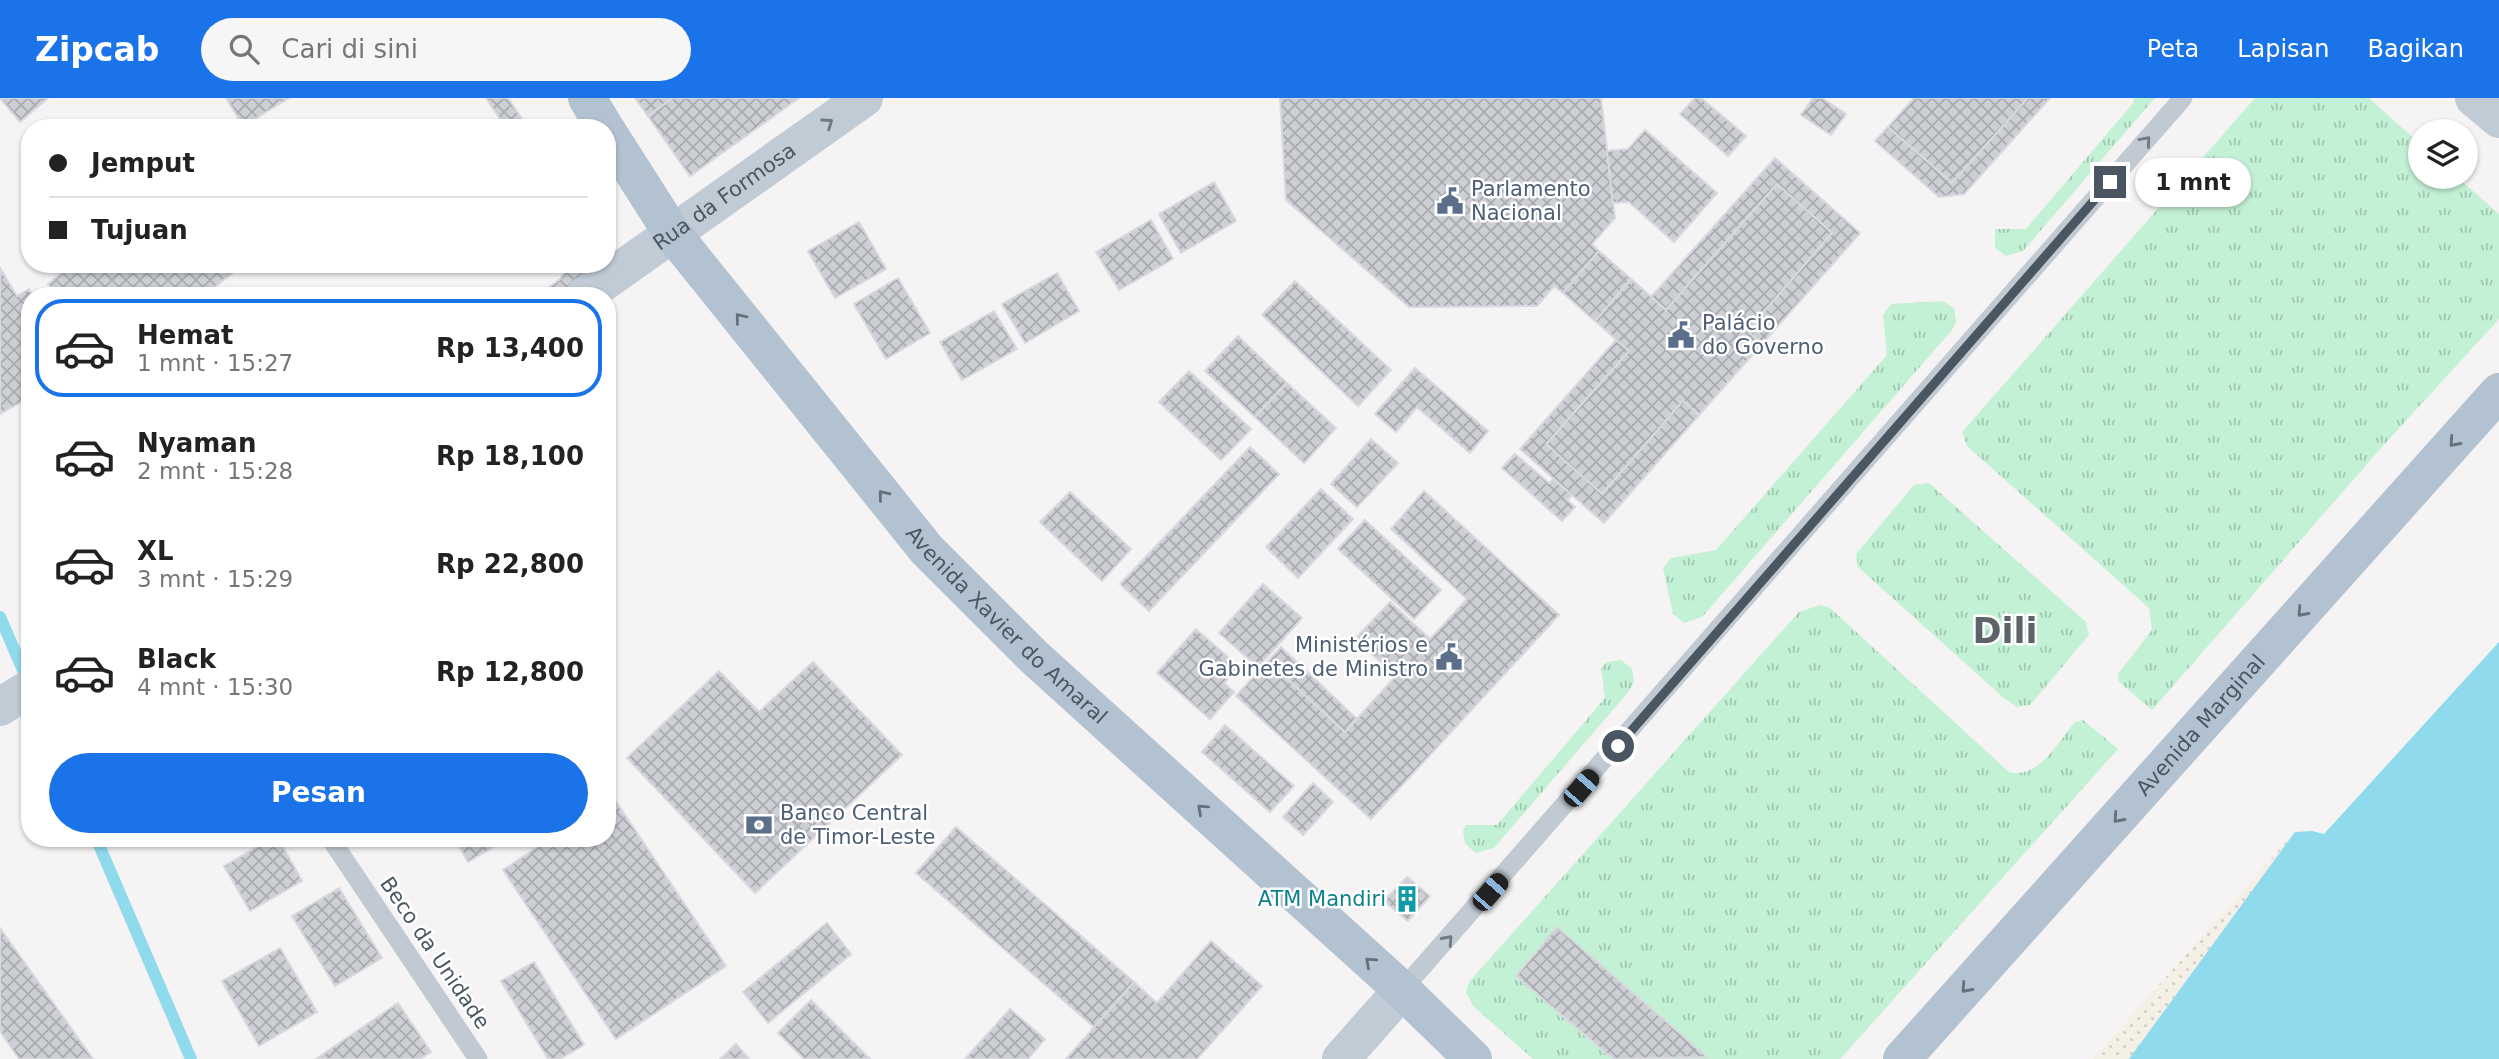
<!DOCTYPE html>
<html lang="id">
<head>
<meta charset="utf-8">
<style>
	body { margin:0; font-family:"DejaVu Sans",sans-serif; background:#f6f6f6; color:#222; height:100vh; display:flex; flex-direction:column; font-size:26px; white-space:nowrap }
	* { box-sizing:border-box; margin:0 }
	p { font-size:23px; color:#767676 }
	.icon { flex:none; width:38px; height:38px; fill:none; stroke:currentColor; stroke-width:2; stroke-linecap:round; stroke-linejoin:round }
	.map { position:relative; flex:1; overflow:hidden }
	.side { position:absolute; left:21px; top:189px; width:595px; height:560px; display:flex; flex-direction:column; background:#fff; border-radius:28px; box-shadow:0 2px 5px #0004 }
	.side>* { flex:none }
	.guide { position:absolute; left:21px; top:21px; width:595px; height:154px; border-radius:28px; box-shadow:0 2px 5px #0004; display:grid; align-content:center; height:154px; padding:0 28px; background:#fff }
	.tools { position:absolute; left:2408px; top:21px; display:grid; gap:14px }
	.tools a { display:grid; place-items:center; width:70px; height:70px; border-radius:50%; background:#fff; box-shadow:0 2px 5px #0004; font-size:35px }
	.end { position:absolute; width:32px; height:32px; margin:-16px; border:9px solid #4a5661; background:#fff; box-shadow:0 0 0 4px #fff }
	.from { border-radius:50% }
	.bubble { position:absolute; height:49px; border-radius:24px; background:#fff; box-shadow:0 2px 5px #0004; font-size:23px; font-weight:800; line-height:49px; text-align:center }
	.car { position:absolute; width:21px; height:42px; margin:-21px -10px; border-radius:9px; box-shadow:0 0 5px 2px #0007; background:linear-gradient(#222 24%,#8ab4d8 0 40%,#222 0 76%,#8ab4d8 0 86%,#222 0) }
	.guide b { display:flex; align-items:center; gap:24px; height:66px; font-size:26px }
	.guide b+b { border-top:2px solid #e0e0e0 }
	.guide i { width:18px; height:18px; background:#222 }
	ul { padding:12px 0 0; list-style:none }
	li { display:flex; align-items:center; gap:21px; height:98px; margin:0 14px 10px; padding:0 14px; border:4px solid transparent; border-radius:28px }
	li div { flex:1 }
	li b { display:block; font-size:26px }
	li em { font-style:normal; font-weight:800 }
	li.active { border-color:#1a73e8 }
	li>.icon { width:63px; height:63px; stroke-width:1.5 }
	.cta { display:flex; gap:14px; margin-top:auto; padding:14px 28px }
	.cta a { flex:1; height:80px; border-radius:42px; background:#1a73e8; color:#fff; font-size:28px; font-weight:800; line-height:80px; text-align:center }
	header { display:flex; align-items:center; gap:42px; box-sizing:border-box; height:98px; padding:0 35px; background:#1a73e8; color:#fff }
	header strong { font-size:33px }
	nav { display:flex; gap:38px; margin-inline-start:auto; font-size:24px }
	.search { width:490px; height:63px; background:#f6f6f6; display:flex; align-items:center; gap:18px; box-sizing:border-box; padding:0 24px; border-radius:38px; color:#767676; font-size:26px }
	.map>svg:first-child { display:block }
	.grass { fill:url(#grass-tufts) }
	.sand { fill:url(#sand-dots) }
	.water { fill:#90daee }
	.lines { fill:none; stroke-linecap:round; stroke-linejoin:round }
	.stream { stroke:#90daee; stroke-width:12 }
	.building { fill:url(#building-cross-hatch); stroke:#d7d9de; stroke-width:2 }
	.lane { stroke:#c1cad2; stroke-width:19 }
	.secondary { stroke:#c1cbd6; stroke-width:38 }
	.primary { stroke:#b3c2d1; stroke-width:38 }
	.oneway { stroke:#6e7984 }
	.oneway2 { stroke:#6e7983 }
	.oneway3 { stroke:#64717d }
	.route { stroke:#4a5661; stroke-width:9 }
	.labels { text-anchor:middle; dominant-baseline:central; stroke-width:5; stroke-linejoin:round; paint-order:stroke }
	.service-label { font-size:21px; fill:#4e5e75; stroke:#fff; text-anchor:start }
	.street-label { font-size:21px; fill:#4a5661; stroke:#fff }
	.culture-label { font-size:21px; fill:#0d838f; stroke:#fff; text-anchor:end }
	.town-label { font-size:35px; font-weight:bold; fill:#5f6368; stroke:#fff }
</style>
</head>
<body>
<header>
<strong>Zipcab</strong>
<div class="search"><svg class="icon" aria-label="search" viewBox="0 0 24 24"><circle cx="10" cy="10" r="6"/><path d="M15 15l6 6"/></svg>Cari di sini</div>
<nav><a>Peta</a><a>Lapisan</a><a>Bagikan</a></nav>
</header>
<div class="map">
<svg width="2499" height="961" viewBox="0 0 2499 961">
	<defs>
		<pattern id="grass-tufts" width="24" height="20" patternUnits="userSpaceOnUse" patternTransform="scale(1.75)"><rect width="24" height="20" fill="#c3f1d5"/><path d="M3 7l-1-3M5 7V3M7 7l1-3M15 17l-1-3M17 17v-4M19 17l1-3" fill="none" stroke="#a0c6b0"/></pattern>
		<pattern id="sand-dots" width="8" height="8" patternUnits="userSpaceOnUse" patternTransform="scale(1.75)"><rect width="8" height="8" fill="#f5f0e5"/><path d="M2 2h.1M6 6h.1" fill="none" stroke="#d4d0c7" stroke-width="1.8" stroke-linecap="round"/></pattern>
		<pattern id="building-cross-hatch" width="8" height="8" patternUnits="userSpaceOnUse" patternTransform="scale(1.75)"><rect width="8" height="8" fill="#cdcfd5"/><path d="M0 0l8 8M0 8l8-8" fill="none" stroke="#a8abb0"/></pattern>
	</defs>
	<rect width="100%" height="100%" fill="#f5f3f3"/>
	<!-- grass -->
	<g class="grass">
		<polygon points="2134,0 2155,0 2023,153 2006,158 1995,150 1995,131 2026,131 2134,4"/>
		<polygon points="2255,0 2369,0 2420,46 2420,79 2457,79 2499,116 2499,221 2382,349 2152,612 2119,584 2118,576 2152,532 2149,510 1967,348 1962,334"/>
		<polygon points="1943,203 1954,210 1956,224 1952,232 1702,519 1684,525 1673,516 1663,470 1671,460 1716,452 1887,257 1883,217 1891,206"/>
		<polygon points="1929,385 2086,524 2089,537 2030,607 2017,609 2005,601 1858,469 1856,456 1914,387"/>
		<path d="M1820 507 1830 510 2009 674C2038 682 2058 644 2075 624L2083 622 2118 651 1840 961H1533L1473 908 1466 894 1469 884 1799 514Z"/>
		<polygon points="1621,562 1632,571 1634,584 1630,592 1494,750 1476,755 1465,746 1463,733 1466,727 1497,727 1605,600 1601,570 1607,564"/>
	</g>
	<!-- sand -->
	<polygon class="sand" points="2295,734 2129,961 2093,961"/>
	<!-- water -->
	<polygon class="water" points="2499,544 2499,961 2129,961 2295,734 2312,733 2324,736"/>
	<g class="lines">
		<!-- stream -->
		<g class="stream">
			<polyline points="0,519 29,586"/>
			<polyline points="96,740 191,961"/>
		</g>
	</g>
	<!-- building -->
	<g class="building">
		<polygon points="0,0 48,0 20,24"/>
		<polygon points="226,0 289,0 243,28"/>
		<polygon points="486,0 508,0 528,30 506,30"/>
		<polygon points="635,0 673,0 648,18"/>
		<polygon points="673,0 799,0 690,78 648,18"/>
		<polygon points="1280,0 1601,0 1615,120 1592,146 1599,153 1563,195 1554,188 1537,208 1409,209 1286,102"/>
		<polygon points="1695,0 1701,0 1746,38 1728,58 1680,16"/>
		<polygon points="1813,0 1822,0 1846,16 1831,37 1801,17"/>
		<polygon points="1914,0 2028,0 1952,85 1888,29"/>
		<polygon points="2028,0 2050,0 1964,96 1939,99 1875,43 1888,29 1952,85"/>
		<polygon points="1645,32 1717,95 1674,144 1629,104 1613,105 1607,53 1628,51"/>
		<polygon points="1775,60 1860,135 1762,246 1747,233 1832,135 1777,86 1666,212 1651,199"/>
		<polygon points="1214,84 1236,123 1181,155 1159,116"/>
		<polygon points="1777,86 1832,135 1747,233 1762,246 1699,317 1683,303 1602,396 1546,346 1629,253 1595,223 1631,181 1666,212"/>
		<polygon points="1151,122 1173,161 1119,192 1096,154"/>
		<polygon points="859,124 886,171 835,200 808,153"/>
		<polygon points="1599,153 1631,181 1595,223 1563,195"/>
		<polygon points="73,166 244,166 203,198 57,198 48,186"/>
		<polygon points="571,166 593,166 566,198 537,198 560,181"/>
		<polygon points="0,170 17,198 29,191 33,198 30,198 30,299 0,316"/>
		<polygon points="1057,175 1079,213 1025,245 1002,206"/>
		<polygon points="898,180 930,235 886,261 854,206"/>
		<polygon points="1295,183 1391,272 1358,308 1262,217"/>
		<polygon points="994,213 1017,251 962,282 940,244"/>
		<polygon points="1238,238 1287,285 1255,319 1205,273"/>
		<polygon points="1616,242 1629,253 1546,346 1602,396 1683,303 1699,317 1604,425 1520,351"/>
		<polygon points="1415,270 1488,333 1470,355 1417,309 1396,334 1375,316"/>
		<polygon points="1189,273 1251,331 1221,362 1159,304"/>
		<polygon points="1287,285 1336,330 1304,365 1255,319"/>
		<polygon points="1371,341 1398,365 1357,409 1331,386"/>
		<polygon points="1250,349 1279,376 1149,513 1120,486"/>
		<polygon points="1515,356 1549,385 1553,381 1572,397 1567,402 1575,409 1562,423 1502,370"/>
		<polygon points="1321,391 1353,421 1298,480 1266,449"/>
		<polygon points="1424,393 1559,517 1371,721 1236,598 1268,563 1345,634 1396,578 1355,541 1390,504 1430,541 1467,501 1391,431"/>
		<polygon points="1070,394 1131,451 1102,483 1040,424"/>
		<polygon points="1365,422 1441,492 1414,521 1338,451"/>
		<polygon points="1263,486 1302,520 1258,569 1219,535"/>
		<polygon points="1196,531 1238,568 1224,585 1234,594 1210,621 1157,575"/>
		<polygon points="1281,549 1356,620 1345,634 1268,563"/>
		<polygon points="813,564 902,657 755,795 627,660 719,573 759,614"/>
		<polygon points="1225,627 1294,688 1270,714 1202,654"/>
		<polygon points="1313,685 1333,704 1303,737 1283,719"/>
		<polygon points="613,699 726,868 616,941 503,772 551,740 607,740 607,703"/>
		<polygon points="956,729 1134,884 1094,929 916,775"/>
		<polygon points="273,740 278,740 302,783 250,813 224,768"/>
		<polygon points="454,740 509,740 468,764"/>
		<polygon points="1407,779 1430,798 1408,823 1384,803"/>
		<polygon points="339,790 382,860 335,888 292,818"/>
		<polygon points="827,825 851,856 768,925 743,894"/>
		<polygon points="1557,829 1707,959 1613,961 1516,878"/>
		<polygon points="0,830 93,961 19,961 0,933"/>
		<polygon points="1211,843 1262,888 1197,961 1066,961 1134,884 1157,905"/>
		<polygon points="280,850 317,914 259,948 222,883"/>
		<polygon points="534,864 584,947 560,961 548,961 501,883"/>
		<polygon points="811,902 870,961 804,961 778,935"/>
		<polygon points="398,905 431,954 420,961 316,961"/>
		<polygon points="1010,911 1045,941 1028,961 965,961"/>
		<polygon points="736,946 749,961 720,961"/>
	</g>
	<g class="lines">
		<!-- lane -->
		<g class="lane">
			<polyline points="330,740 478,961"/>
			<polyline points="1402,892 2183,0"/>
		</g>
		<!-- secondary -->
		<g class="secondary">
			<polyline points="2474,0 2499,21"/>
			<path id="s1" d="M584 198 864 0"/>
			<polyline points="0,609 30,590"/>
			<polyline points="1341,961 1402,892"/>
		</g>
		<!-- primary -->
		<g class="primary">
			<polyline points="587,0 605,30"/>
			<path id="s2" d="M607 33 672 135 927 452 1033 558 1402 892 1473 961"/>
			<path id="s3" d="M1902 961 2499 294"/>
		</g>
	</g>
	<!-- one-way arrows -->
	<defs><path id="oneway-chevron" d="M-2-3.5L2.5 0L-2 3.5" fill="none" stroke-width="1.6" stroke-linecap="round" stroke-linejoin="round" transform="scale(1.75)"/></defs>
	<use class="oneway" href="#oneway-chevron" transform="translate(828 25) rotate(-35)"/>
	<g class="oneway2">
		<use href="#oneway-chevron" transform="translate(2146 43) rotate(-49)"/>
		<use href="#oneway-chevron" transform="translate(1448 842) rotate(-48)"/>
	</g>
	<g class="oneway3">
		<use href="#oneway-chevron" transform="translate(740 220) rotate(-129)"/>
		<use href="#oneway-chevron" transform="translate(2454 344) rotate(132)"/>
		<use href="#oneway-chevron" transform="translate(883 397) rotate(-129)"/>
		<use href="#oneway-chevron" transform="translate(2302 514) rotate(132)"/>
		<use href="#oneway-chevron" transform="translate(1202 711) rotate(-138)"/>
		<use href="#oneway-chevron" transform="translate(2118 720) rotate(132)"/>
		<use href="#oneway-chevron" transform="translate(1370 864) rotate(-138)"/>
		<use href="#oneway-chevron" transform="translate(1966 890) rotate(132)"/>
	</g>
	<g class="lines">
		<!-- route -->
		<polyline class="route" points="1618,648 2110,84"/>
	</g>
	<!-- icons -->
	<defs>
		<symbol id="civic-bare" viewBox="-9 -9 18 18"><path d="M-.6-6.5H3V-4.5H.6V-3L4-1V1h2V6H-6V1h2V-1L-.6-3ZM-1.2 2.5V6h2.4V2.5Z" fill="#5c6f8a" stroke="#fff" stroke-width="2.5" paint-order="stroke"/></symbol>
		<symbol id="bank-bare" viewBox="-9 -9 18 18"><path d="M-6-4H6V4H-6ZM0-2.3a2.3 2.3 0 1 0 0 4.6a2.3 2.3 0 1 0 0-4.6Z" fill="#5c6f8a" stroke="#fff" stroke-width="2.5" paint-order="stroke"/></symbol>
		<symbol id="building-bare" viewBox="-9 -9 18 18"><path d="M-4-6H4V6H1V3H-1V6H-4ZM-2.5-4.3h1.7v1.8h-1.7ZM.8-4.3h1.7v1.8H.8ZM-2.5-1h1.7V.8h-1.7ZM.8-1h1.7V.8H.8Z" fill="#0f9aa8" stroke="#fff" stroke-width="2.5" paint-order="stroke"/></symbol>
	</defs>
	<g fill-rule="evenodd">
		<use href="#civic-bare" x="1431" y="84" width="38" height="38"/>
		<use href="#civic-bare" x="1662" y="218" width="38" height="38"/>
		<use href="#civic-bare" x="1430" y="540" width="38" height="38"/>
		<use href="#bank-bare" x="740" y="708" width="38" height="38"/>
		<use href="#building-bare" x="1388" y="782" width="38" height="38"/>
	</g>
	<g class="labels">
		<!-- service labels -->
		<g class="service-label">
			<text x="1471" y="91">Parlamento<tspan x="1471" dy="24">Nacional</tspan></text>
			<text x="1702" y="225">Palácio<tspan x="1702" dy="24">do Governo</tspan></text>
			<text x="1428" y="547" text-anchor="end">Ministérios e<tspan x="1428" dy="24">Gabinetes de Ministro</tspan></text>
			<text x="780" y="715">Banco Central<tspan x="780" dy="24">de Timor-Leste</tspan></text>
		</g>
		<!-- street labels -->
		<g class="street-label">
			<text stroke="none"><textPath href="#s1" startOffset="172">Rua da Formosa</textPath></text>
			<text stroke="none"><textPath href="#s2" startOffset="637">Avenida Xavier do Amaral</textPath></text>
			<text stroke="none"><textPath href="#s3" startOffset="448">Avenida Marginal</textPath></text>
			<text transform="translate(435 855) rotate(56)">Beco da Unidade</text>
		</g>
		<!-- culture labels -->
		<g class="culture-label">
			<text x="1386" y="801">ATM Mandiri</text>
		</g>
		<!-- town labels -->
		<g class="town-label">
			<text x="2005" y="533">Dili</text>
		</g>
	</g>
</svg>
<div class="tools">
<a><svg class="icon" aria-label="layers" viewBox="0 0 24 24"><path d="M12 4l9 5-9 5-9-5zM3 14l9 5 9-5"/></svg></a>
</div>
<i class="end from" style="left:1618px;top:648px"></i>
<i class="end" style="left:2110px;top:84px"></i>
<div class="bubble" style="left:2135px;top:60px;width:116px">1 mnt</div>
<i class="car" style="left:1581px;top:690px;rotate:41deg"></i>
<i class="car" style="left:1490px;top:794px;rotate:41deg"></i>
<div class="guide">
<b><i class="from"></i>Jemput</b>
<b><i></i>Tujuan</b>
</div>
<section class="side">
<ul>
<li class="active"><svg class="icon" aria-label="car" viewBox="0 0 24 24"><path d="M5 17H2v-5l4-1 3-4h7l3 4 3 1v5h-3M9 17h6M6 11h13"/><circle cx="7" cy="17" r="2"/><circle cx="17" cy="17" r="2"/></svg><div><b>Hemat</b><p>1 mnt · 15:27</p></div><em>Rp 13,400</em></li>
<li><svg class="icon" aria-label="car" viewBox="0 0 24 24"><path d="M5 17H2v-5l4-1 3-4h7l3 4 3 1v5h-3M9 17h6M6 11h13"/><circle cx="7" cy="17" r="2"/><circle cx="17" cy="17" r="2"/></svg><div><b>Nyaman</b><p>2 mnt · 15:28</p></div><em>Rp 18,100</em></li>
<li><svg class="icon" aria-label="car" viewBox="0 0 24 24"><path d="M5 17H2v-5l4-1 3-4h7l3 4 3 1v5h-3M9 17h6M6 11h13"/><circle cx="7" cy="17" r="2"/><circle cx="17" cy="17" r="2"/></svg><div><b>XL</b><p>3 mnt · 15:29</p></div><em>Rp 22,800</em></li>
<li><svg class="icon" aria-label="car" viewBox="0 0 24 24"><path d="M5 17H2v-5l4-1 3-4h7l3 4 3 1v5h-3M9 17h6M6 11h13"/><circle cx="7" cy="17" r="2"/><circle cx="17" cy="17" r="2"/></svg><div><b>Black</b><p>4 mnt · 15:30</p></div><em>Rp 12,800</em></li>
</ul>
<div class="cta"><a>Pesan</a></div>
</section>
</div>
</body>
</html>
